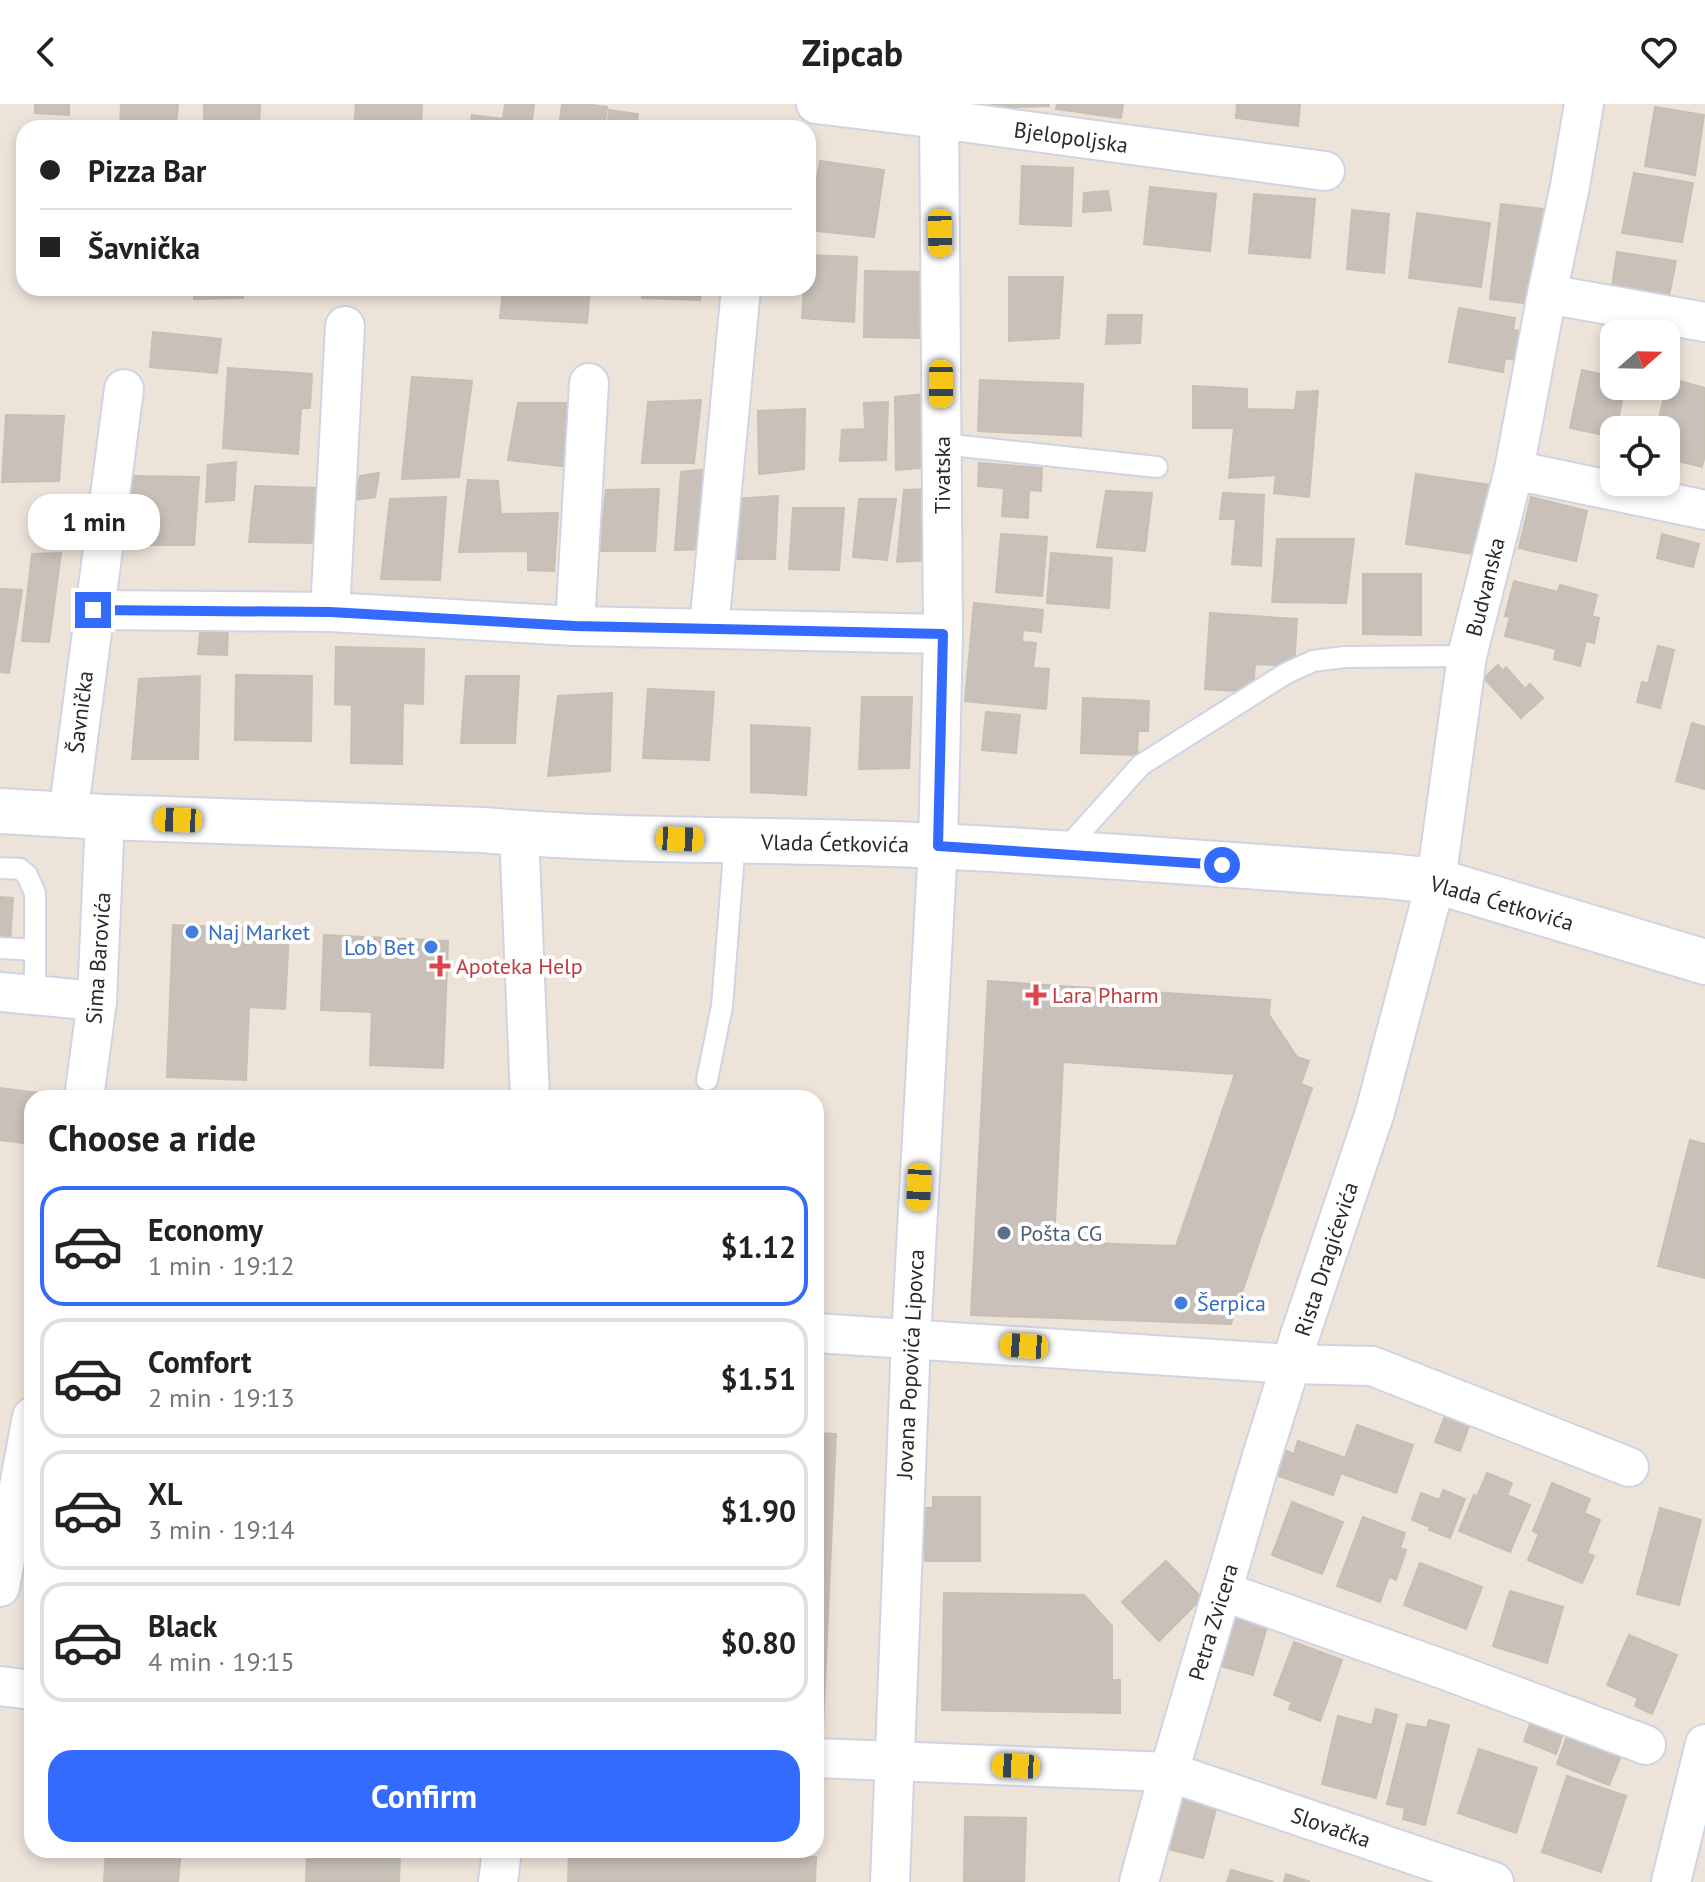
<!DOCTYPE html>
<html lang="en">
<head>
<meta charset="utf-8">
<style>
	body { margin:0; font-family:"PT Sans",sans-serif; background:#f6f6f6; color:#222; height:100vh; display:flex; flex-direction:column; font-size:30px; white-space:nowrap }
	* { box-sizing:border-box; margin:0 }
	p { font-size:26px; color:#767676 }
	.icon { flex:none; width:44px; height:44px; fill:none; stroke:currentColor; stroke-width:2; stroke-linecap:round; stroke-linejoin:round }
	.map { position:relative; flex:1; overflow:hidden }
	.side { position:absolute; left:24px; top:986px; width:800px; height:768px; display:flex; flex-direction:column; background:#fff; border-radius:24px; box-shadow:0 4px 12px #0003 }
	.side>* { flex:none }
	.hud { position:absolute; left:16px; top:16px; width:800px; height:176px; border-radius:24px; box-shadow:0 4px 12px #0003; display:grid; align-content:center; height:176px; padding:0 24px; background:#fff }
	.needle { width:52px; rotate:70deg }
	.tools { position:absolute; left:1600px; top:216px; display:grid; gap:16px }
	.tools a { display:grid; place-items:center; width:80px; height:80px; border-radius:16px; background:#fff; box-shadow:0 4px 12px #0003; font-size:40px }
	.end { position:absolute; width:36px; height:36px; margin:-18px; border:10px solid #346bff; background:#fff; box-shadow:0 0 0 4px #fff }
	.from { border-radius:50% }
	.bubble { position:absolute; height:56px; border-radius:24px; background:#fff; box-shadow:0 4px 12px #0003; font-size:26px; font-weight:800; line-height:56px; text-align:center }
	.car { position:absolute; width:24px; height:48px; margin:-24px -12px; border-radius:10px; box-shadow:0 0 6px 2px #0007; background:linear-gradient(#f5c518 24%,#345 0 40%,#f5c518 0 76%,#345 0 86%,#f5c518 0) }
	.hud b { display:flex; align-items:center; gap:28px; height:76px; font-size:30px }
	.hud b+b { border-top:2px solid #e0e0e0 }
	.hud i { width:20px; height:20px; background:#222 }
	ul { padding:0; list-style:none }
	li { display:flex; align-items:center; gap:24px; height:120px; margin:0 16px 12px; padding:0 8px; border:4px solid #e0e0e0; border-radius:24px }
	li div { flex:1 }
	li b { display:block; font-size:30px }
	li em { font-style:normal; font-weight:800 }
	li.active { border-color:#346bff }
	li>.icon { width:72px; height:72px; stroke-width:1.5 }
	h2 { padding:0 24px; font-size:36px; line-height:96px }
	.cta { display:flex; gap:16px; margin-top:auto; padding:16px 24px }
	.cta a { flex:1; height:92px; border-radius:24px; background:#346bff; color:#fff; font-size:32px; font-weight:800; line-height:92px; text-align:center }
	header { display:flex; justify-content:space-between; align-items:center; height:104px; padding:0 24px; background:#fff; font-size:36px; font-weight:800 }
	.map>svg:first-child { display:block }
	.building { fill:#c8c0b9; stroke:#c8bfb3; stroke-width:2; fill-rule:evenodd }
	.lines { fill:none; stroke-linecap:round; stroke-linejoin:round }
	.lane-casing { stroke:#cfd4e4; stroke-width:24 }
	.street-casing { stroke:#cfd4e4; stroke-width:42 }
	.secondary-casing { stroke:#cfd4e4; stroke-width:48 }
	.lane { stroke:#fff; stroke-width:20 }
	.street { stroke:#fff; stroke-width:38 }
	.secondary { stroke:#fff; stroke-width:44 }
	.route { stroke:#346bff; stroke-width:10 }
	.shop-dot { fill:#3f7fe0; stroke:#fff; stroke-width:3 }
	.health-dot { fill:#e0444e; stroke:#fff; stroke-width:3 }
	.service-dot { fill:#5c6f8a; stroke:#fff; stroke-width:3 }
	.labels { text-anchor:middle; dominant-baseline:central; stroke-width:8; stroke-linejoin:round; paint-order:stroke }
	.street-label { font-size:22px; fill:#292929; stroke:#fff }
	.shop-label { font-size:22px; fill:#366cbe; stroke:#fff; text-anchor:start }
	.health-label { font-size:22px; fill:#be3a42; stroke:#fff; text-anchor:start }
	.service-label { font-size:22px; fill:#4e5e75; stroke:#fff; text-anchor:start }
</style>
</head>
<body>
<header><svg class="icon" aria-label="back" viewBox="0 0 24 24"><path d="M15 5l-7 7 7 7"/></svg>Zipcab<svg class="icon" aria-label="heart" viewBox="0 0 24 24"><path d="M12 20l-8-8c-3-5 5-10 8-4 3-6 11-1 8 4z"/></svg></header>
<div class="map">
<svg width="1705" height="1778" viewBox="0 0 1705 1778">
	<rect width="100%" height="100%" fill="#ede3d9"/>
	<!-- building -->
	<g class="building">
		<polygon points="35,0 69,0 69,11 35,9"/>
		<polygon points="121,0 178,0 176,24 120,21"/>
		<polygon points="204,0 260,0 259,24 204,24"/>
		<polygon points="356,0 422,0 421,24 354,24"/>
		<polygon points="505,0 534,0 531,24 470,24 472,11 503,15"/>
		<polygon points="562,0 584,0 607,3 604,24 559,24"/>
		<polygon points="990,0 1049,0 1049,2 989,4"/>
		<polygon points="1057,0 1123,0 1121,14 1056,5"/>
		<polygon points="1237,0 1300,0 1298,22 1236,14"/>
		<polygon points="1655,3 1704,11 1695,71 1645,62"/>
		<polygon points="609,6 638,10 636,24 607,24"/>
		<polygon points="820,57 884,66 874,133 808,126"/>
		<polygon points="1022,62 1073,64 1071,122 1020,120"/>
		<polygon points="1634,69 1693,79 1682,138 1622,129"/>
		<polygon points="1150,83 1216,90 1210,147 1144,140"/>
		<polygon points="1108,87 1111,106 1083,108 1084,89"/>
		<polygon points="1254,90 1315,95 1310,154 1249,149"/>
		<polygon points="1501,100 1543,105 1533,200 1490,195"/>
		<polygon points="1352,106 1389,110 1384,169 1347,165"/>
		<polygon points="1417,109 1490,119 1481,183 1409,174"/>
		<polygon points="1617,148 1676,157 1666,206 1610,197"/>
		<polygon points="808,151 857,153 854,218 802,214 804,184 808,184"/>
		<polygon points="865,167 925,168 924,234 864,233"/>
		<polygon points="1009,173 1063,173 1059,234 1009,237"/>
		<polygon points="195,184 244,184 243,194 194,195"/>
		<polygon points="503,184 590,184 587,219 500,214"/>
		<polygon points="644,184 702,184 700,196 642,194"/>
		<polygon points="1459,204 1515,214 1513,226 1525,228 1520,257 1505,254 1503,268 1449,258"/>
		<polygon points="1108,211 1142,211 1140,239 1106,240"/>
		<polygon points="153,228 221,235 217,269 150,263"/>
		<polygon points="228,264 312,270 310,304 301,304 298,350 223,344"/>
		<polygon points="1582,266 1614,273 1614,282 1625,282 1616,326 1614,326 1614,333 1570,324"/>
		<polygon points="412,273 472,277 459,373 402,375"/>
		<polygon points="1669,274 1705,284 1705,351 1702,363 1666,354 1666,326 1656,326"/>
		<polygon points="980,276 1083,280 1081,332 978,327"/>
		<polygon points="1193,282 1247,285 1247,305 1295,306 1297,288 1318,287 1309,393 1274,389 1276,371 1229,374 1234,324 1193,324"/>
		<polygon points="937,289 932,363 896,366 895,293"/>
		<polygon points="701,296 694,359 642,359 648,298"/>
		<polygon points="888,298 886,356 840,357 842,326 865,325 864,299"/>
		<polygon points="518,299 576,299 569,363 508,356"/>
		<polygon points="805,305 804,365 759,370 758,307"/>
		<polygon points="6,311 64,312 59,377 2,378"/>
		<polygon points="236,358 234,396 206,398 208,361"/>
		<polygon points="979,359 1042,364 1041,387 1029,386 1028,414 1002,412 1004,384 978,382"/>
		<polygon points="718,364 711,445 675,446 681,368"/>
		<polygon points="379,369 375,393 354,396 360,372"/>
		<polygon points="1416,370 1491,381 1481,451 1406,440"/>
		<polygon points="127,372 199,373 194,441 122,441"/>
		<polygon points="468,376 498,377 501,410 558,409 554,467 528,466 528,447 459,448"/>
		<polygon points="255,382 317,384 315,439 249,438"/>
		<polygon points="659,385 655,447 599,447 606,386"/>
		<polygon points="931,385 927,456 897,458 904,386"/>
		<polygon points="1106,387 1152,389 1145,447 1097,443"/>
		<polygon points="1223,389 1264,391 1261,462 1232,460 1236,415 1220,415"/>
		<polygon points="778,392 775,455 729,455 734,395"/>
		<polygon points="446,393 440,476 381,475 390,395"/>
		<polygon points="1531,393 1587,407 1576,457 1519,444"/>
		<polygon points="859,395 896,395 887,456 853,453"/>
		<polygon points="793,404 844,404 839,466 789,465"/>
		<polygon points="1001,430 1047,433 1042,492 996,488"/>
		<polygon points="1662,430 1699,440 1693,463 1657,454"/>
		<polygon points="1277,435 1354,435 1346,499 1272,498"/>
		<polygon points="61,449 49,538 22,537 32,450"/>
		<polygon points="1051,449 1112,454 1109,504 1047,499"/>
		<polygon points="1363,470 1421,470 1421,531 1363,530"/>
		<polygon points="1514,477 1558,488 1560,481 1597,491 1592,512 1599,514 1594,539 1586,537 1580,562 1554,555 1556,545 1505,532 1510,513 1505,512"/>
		<polygon points="0,485 22,486 9,569 0,568"/>
		<polygon points="974,499 1043,506 1041,528 1023,526 1022,538 1036,539 1033,564 1049,565 1046,605 965,597"/>
		<polygon points="1210,509 1297,515 1294,562 1255,560 1253,588 1205,585"/>
		<polygon points="201,520 228,520 227,551 198,550"/>
		<polygon points="1658,542 1674,546 1665,584 1648,580"/>
		<polygon points="336,543 424,545 423,600 403,599 402,660 351,659 352,601 335,600"/>
		<polygon points="1498,561 1503,567 1506,563 1525,585 1530,580 1543,594 1521,614 1484,574"/>
		<polygon points="236,571 312,572 311,637 235,636"/>
		<polygon points="200,572 198,655 132,655 139,575"/>
		<polygon points="466,572 519,572 515,639 461,639"/>
		<polygon points="1642,578 1665,584 1660,604 1637,598"/>
		<polygon points="648,585 714,588 709,656 643,654"/>
		<polygon points="612,589 610,667 548,672 558,592"/>
		<polygon points="862,593 912,593 909,664 859,665"/>
		<polygon points="1083,594 1149,597 1148,627 1138,627 1137,651 1081,649"/>
		<polygon points="986,608 1020,611 1016,649 982,646"/>
		<polygon points="1692,619 1705,623 1705,685 1676,677"/>
		<polygon points="751,621 810,624 806,691 751,688"/>
		<polygon points="0,793 13,794 10,839 0,838"/>
		<polygon points="173,821 289,826 285,905 249,903 246,976 167,973"/>
		<polygon points="324,831 448,837 443,964 370,961 372,908 321,906"/>
		<path d="M988 877 1270 896 1269 911 1297 953 1309 957 1301 980 1312 984 1231 1220 971 1211ZM1063 958 1235 970 1176 1142 1054 1138Z"/>
		<polygon points="0,984 39,989 38,994 32,994 32,1040 0,1036"/>
		<polygon points="1690,1036 1705,1040 1705,1174 1658,1162"/>
		<polygon points="1447,1307 1471,1316 1460,1347 1435,1338"/>
		<polygon points="1357,1321 1413,1341 1396,1389 1340,1369"/>
		<polygon points="816,1329 836,1330 823,1622 816,1622"/>
		<polygon points="1298,1337 1346,1354 1333,1391 1273,1370 1282,1345 1294,1350"/>
		<polygon points="1487,1369 1512,1379 1507,1391 1530,1401 1510,1448 1459,1427 1474,1391 1477,1393"/>
		<polygon points="1552,1379 1590,1395 1584,1409 1600,1416 1587,1449 1594,1452 1582,1479 1528,1456 1539,1430 1533,1427"/>
		<polygon points="1443,1386 1465,1395 1450,1434 1429,1426"/>
		<polygon points="1421,1389 1440,1396 1430,1423 1412,1416"/>
		<polygon points="933,1393 980,1393 980,1457 925,1457 925,1404 933,1404"/>
		<polygon points="1292,1398 1343,1418 1322,1470 1272,1451"/>
		<polygon points="1660,1404 1701,1416 1679,1501 1637,1490"/>
		<polygon points="1363,1413 1405,1429 1400,1444 1406,1446 1396,1476 1389,1473 1380,1498 1337,1482"/>
		<polygon points="1166,1457 1202,1494 1159,1537 1122,1498"/>
		<polygon points="1420,1459 1482,1483 1466,1525 1404,1501"/>
		<polygon points="1510,1487 1563,1503 1547,1559 1493,1542"/>
		<polygon points="944,1489 1084,1491 1112,1522 1112,1576 1120,1576 1120,1609 942,1606"/>
		<polygon points="1222,1505 1268,1519 1253,1571 1207,1558"/>
		<polygon points="1629,1531 1677,1551 1652,1610 1635,1602 1638,1594 1607,1581"/>
		<polygon points="1294,1538 1342,1556 1320,1617 1289,1605 1292,1598 1274,1591"/>
		<polygon points="1376,1605 1397,1611 1376,1694 1322,1680 1338,1612 1372,1621"/>
		<polygon points="1532,1615 1564,1627 1556,1650 1524,1637"/>
		<polygon points="1429,1616 1449,1621 1425,1721 1403,1715 1405,1704 1387,1700 1407,1620 1427,1624"/>
		<polygon points="1567,1632 1620,1654 1609,1681 1557,1660"/>
		<polygon points="1479,1645 1537,1664 1516,1729 1458,1709"/>
		<polygon points="1567,1672 1626,1692 1601,1768 1542,1748"/>
		<polygon points="1172,1685 1218,1697 1203,1754 1157,1742"/>
		<polygon points="965,1713 1026,1714 1024,1778 964,1778"/>
		<polygon points="106,1746 181,1746 178,1778 104,1778"/>
		<polygon points="307,1746 400,1746 399,1778 306,1778"/>
		<polygon points="569,1746 674,1746 816,1753 815,1778 568,1778"/>
		<polygon points="1231,1766 1274,1778 1227,1778"/>
		<polygon points="1286,1770 1310,1778 1284,1778"/>
	</g>
	<g class="lines">
		<defs>
			<g id="lane">
				<polyline points="942,340 1157,363"/>
				<polyline points="1063,748 1141,661 1285,570 1313,557 1345,553 1467,552"/>
				<polyline points="0,764 20,765 27,771 35,789 35,891"/>
				<polyline points="0,844 35,846"/>
				<polyline points="707,976 722,902 735,737"/>
			</g>
			<g id="street">
				<polyline points="816,0 939,15 1325,67"/>
				<polyline points="1547,190 1705,218"/>
				<polyline points="1514,366 1705,406"/>
				<polyline points="93,506 330,508 575,522 943,530"/>
				<polyline points="330,508 345,222"/>
				<polyline points="575,522 589,279"/>
				<polyline points="709,524 741,184"/>
				<polyline points="68,711 124,285"/>
				<polyline points="519,729 530,994"/>
				<polyline points="0,888 97,897"/>
				<polyline points="84,994 97,897 105,713"/>
				<polyline points="816,1229 1291,1260 1372,1262 1629,1363"/>
				<polyline points="0,1483 32,1313"/>
				<polyline points="1222,1487 1448,1567 1646,1641"/>
				<polyline points="0,1582 32,1586"/>
				<polyline points="816,1654 1169,1668 1494,1778"/>
				<polyline points="498,1778 502,1746"/>
				<polyline points="890,1778 911,1235 938,742 943,530 939,0"/>
				<polyline points="1139,1778 1169,1668 1262,1352 1300,1231 1375,1008 1436,777 1467,552 1514,366 1547,190 1570,82 1584,0"/>
				<polyline points="1671,1778 1705,1640"/>
			</g>
			<path id="secondary" d="M0 707 105 713 483 726C619 738 756 735 893 740 1058 747 1223 761 1388 772L1436 777 1705 858"/>
		</defs>
		<!-- lane casing -->
		<use href="#lane" class="lane-casing"/>
		<!-- street casing -->
		<use href="#street" class="street-casing"/>
		<!-- secondary casing -->
		<use href="#secondary" class="secondary-casing"/>
		<!-- lane -->
		<use href="#lane" class="lane"/>
		<!-- street -->
		<use href="#street" class="street"/>
		<!-- secondary -->
		<use href="#secondary" class="secondary"/>
	</g>
	<g class="lines">
		<!-- route -->
		<polyline class="route" points="93,506 330,508 575,522 943,530 938,742 1222,761"/>
	</g>
	<!-- markers -->
	<g class="shop-dot">
		<circle cx="192" cy="828" r="8"/>
		<circle cx="431" cy="843" r="8"/>
		<circle cx="1181" cy="1199" r="8"/>
	</g>
	<g class="health-dot">
		<path d="M436 850h8v8h8v8h-8v8h-8v-8h-8v-8h8z"/>
		<path d="M1032 879h8v8h8v8h-8v8h-8v-8h-8v-8h8z"/>
	</g>
	<circle class="service-dot" cx="1004" cy="1129" r="8"/>
	<g class="labels">
		<!-- street labels -->
		<g class="street-label">
			<text transform="translate(1071 33) rotate(8)">Bjelopoljska</text>
			<text transform="translate(942 371) rotate(-90)">Tivatska</text>
			<text transform="translate(1485 483) rotate(-76)">Budvanska</text>
			<text transform="translate(80 608) rotate(-83)">Šavnička</text>
			<text transform="translate(835 739) rotate(1)">Vlada Ćetkovića</text>
			<text transform="translate(1502 799) rotate(16)">Vlada Ćetkovića</text>
			<text transform="translate(98 854) rotate(-86)">Sima Barovića</text>
			<text transform="translate(1326 1155) rotate(-72)">Rista Dragićevića</text>
			<text transform="translate(910 1260) rotate(-87)">Jovana Popovića Lipovca</text>
			<text transform="translate(1213 1518) rotate(-73)">Petra Zvicera</text>
			<text transform="translate(1331 1723) rotate(19)">Slovačka</text>
		</g>
		<!-- shop labels -->
		<g class="shop-label">
			<text x="208" y="828">Naj Market</text>
			<text x="415" y="843" text-anchor="end">Lob Bet</text>
			<text x="1197" y="1199">Šerpica</text>
		</g>
		<!-- health labels -->
		<g class="health-label">
			<text x="456" y="862">Apoteka Help</text>
			<text x="1052" y="891">Lara Pharm</text>
		</g>
		<!-- service labels -->
		<g class="service-label">
			<text x="1020" y="1129">Pošta CG</text>
		</g>
	</g>
</svg>
<div class="tools">
<a><svg class="needle" viewBox="-14 -14 28 28"><path d="M0-13l5 13h-10z" fill="#e53935"/><path d="M0 13l5-13h-10z" fill="#767676"/></svg></a>
<a><svg class="icon" aria-label="locate" viewBox="0 0 24 24"><circle cx="12" cy="12" r="6"/><path d="M12 2v4M12 18v4M2 12h4M18 12h4"/></svg></a>
</div>
<i class="end from" style="left:1222px;top:761px"></i>
<i class="end" style="left:93px;top:506px"></i>
<div class="bubble" style="left:28px;top:390px;width:132px">1 min</div>
<i class="car" style="left:940px;top:129px;rotate:179deg"></i>
<i class="car" style="left:941px;top:280px;rotate:180deg"></i>
<i class="car" style="left:178px;top:716px;rotate:272deg"></i>
<i class="car" style="left:680px;top:735px;rotate:92deg"></i>
<i class="car" style="left:919px;top:1083px;rotate:183deg"></i>
<i class="car" style="left:1024px;top:1242px;rotate:274deg"></i>
<i class="car" style="left:1016px;top:1662px;rotate:273deg"></i>
<div class="hud">
<b><i class="from"></i>Pizza Bar</b>
<b><i></i>Šavnička</b>
</div>
<section class="side">
<h2>Choose a ride</h2>
<ul>
<li class="active"><svg class="icon" aria-label="car" viewBox="0 0 24 24"><path d="M5 17H2v-5l4-1 3-4h7l3 4 3 1v5h-3M9 17h6M6 11h13"/><circle cx="7" cy="17" r="2"/><circle cx="17" cy="17" r="2"/></svg><div><b>Economy</b><p>1 min · 19:12</p></div><em>$1.12</em></li>
<li><svg class="icon" aria-label="car" viewBox="0 0 24 24"><path d="M5 17H2v-5l4-1 3-4h7l3 4 3 1v5h-3M9 17h6M6 11h13"/><circle cx="7" cy="17" r="2"/><circle cx="17" cy="17" r="2"/></svg><div><b>Comfort</b><p>2 min · 19:13</p></div><em>$1.51</em></li>
<li><svg class="icon" aria-label="car" viewBox="0 0 24 24"><path d="M5 17H2v-5l4-1 3-4h7l3 4 3 1v5h-3M9 17h6M6 11h13"/><circle cx="7" cy="17" r="2"/><circle cx="17" cy="17" r="2"/></svg><div><b>XL</b><p>3 min · 19:14</p></div><em>$1.90</em></li>
<li><svg class="icon" aria-label="car" viewBox="0 0 24 24"><path d="M5 17H2v-5l4-1 3-4h7l3 4 3 1v5h-3M9 17h6M6 11h13"/><circle cx="7" cy="17" r="2"/><circle cx="17" cy="17" r="2"/></svg><div><b>Black</b><p>4 min · 19:15</p></div><em>$0.80</em></li>
</ul>
<div class="cta"><a>Confirm</a></div>
</section>
</div>
</body>
</html>
